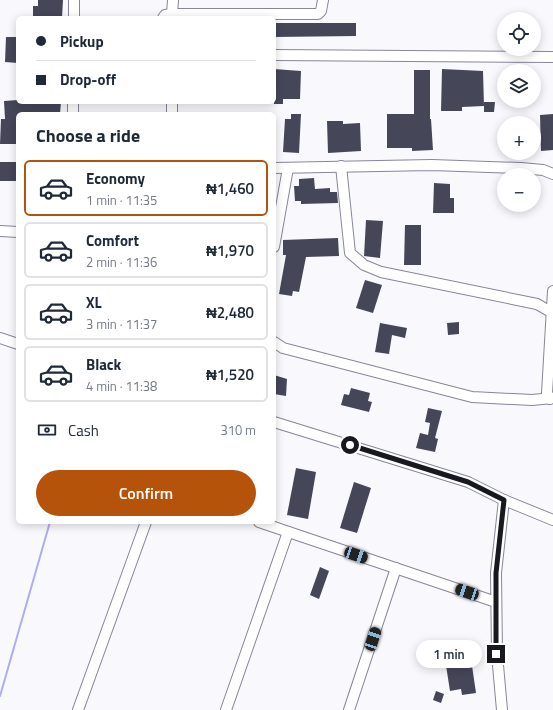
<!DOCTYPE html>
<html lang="en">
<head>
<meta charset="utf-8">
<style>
	body { margin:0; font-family:"Titillium Web",sans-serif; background:#f2f2f3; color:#1f2937; height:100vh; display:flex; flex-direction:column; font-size:15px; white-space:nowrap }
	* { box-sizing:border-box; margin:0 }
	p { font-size:13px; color:#747a83 }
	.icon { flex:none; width:22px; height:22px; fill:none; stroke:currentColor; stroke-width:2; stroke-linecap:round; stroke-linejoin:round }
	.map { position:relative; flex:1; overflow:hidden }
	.panel { position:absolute; left:16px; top:112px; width:260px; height:412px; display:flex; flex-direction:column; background:#fff; border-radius:6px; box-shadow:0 2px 10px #0003 }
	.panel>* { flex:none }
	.banner { position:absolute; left:16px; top:16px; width:260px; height:88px; border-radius:6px; box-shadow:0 2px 10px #0003; display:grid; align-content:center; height:88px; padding:0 20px; background:#fff }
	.fabs { position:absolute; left:497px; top:12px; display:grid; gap:8px }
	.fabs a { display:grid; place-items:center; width:44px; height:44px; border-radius:50%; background:#fff; box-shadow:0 2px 10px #0003; font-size:20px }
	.end { position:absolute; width:18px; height:18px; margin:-9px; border:5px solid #181821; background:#fff; box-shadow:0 0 0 2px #fff }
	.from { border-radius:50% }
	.bubble { position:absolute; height:28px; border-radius:14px; background:#fff; box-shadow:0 2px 10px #0003; font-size:13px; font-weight:600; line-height:28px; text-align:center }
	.car { position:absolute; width:12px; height:24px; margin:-12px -6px; border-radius:5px; box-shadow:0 0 3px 1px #0007; background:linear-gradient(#222 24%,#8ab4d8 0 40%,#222 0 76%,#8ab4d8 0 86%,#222 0) }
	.banner b { display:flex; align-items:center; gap:14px; height:38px; font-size:15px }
	.banner b+b { border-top:1px solid #e0e1e3 }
	.banner i { width:10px; height:10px; background:#1f2937 }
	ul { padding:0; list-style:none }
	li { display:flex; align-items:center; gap:12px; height:56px; margin:0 8px 6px; padding:0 12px; border:2px solid #e0e1e3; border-radius:6px }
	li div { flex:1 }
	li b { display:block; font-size:15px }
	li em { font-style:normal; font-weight:600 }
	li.selected { border-color:#b45309 }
	li>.icon { width:36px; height:36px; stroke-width:1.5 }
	h2 { padding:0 20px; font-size:18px; line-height:48px }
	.pay { display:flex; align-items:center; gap:10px; height:44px; padding:0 20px; font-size:15px }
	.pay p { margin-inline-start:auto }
	.action { display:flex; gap:8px; margin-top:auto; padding:8px 20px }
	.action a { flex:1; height:46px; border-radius:24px; background:#b45309; color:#fff; font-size:16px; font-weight:600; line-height:46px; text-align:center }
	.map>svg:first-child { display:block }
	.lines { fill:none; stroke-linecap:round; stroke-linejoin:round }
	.stream { stroke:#aeacf3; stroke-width:2 }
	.building { fill:#464659 }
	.minor-casing { stroke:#86869b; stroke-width:12 }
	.minor { stroke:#fff; stroke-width:10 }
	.route { stroke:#181821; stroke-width:5 }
</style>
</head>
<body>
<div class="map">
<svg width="553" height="710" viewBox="0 0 553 710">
	<rect width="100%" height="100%" fill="#f8f8fd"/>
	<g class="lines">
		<!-- stream -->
		<polyline class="stream" points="0,696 50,522"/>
	</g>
	<!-- building -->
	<g class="building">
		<polygon points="38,0 63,0 62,18 33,18 33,6 38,6"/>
		<polygon points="274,23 356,23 356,36 274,37"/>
		<polygon points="6,37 18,37 18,63 5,62"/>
		<polygon points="274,69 301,71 300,99 283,99 283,104 274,104"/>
		<polygon points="442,69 483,71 484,106 462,107 462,111 441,111"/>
		<polygon points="414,70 430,70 430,119 431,119 433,150 412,151 412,148 387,148 387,114 414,114"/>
		<polygon points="18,100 18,102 61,102 60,114 18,114 18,144 0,144 1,119 5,119 4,101"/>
		<polygon points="484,102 495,102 494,112 484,112"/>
		<polygon points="291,114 301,114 299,153 283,152 285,119 291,119"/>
		<polygon points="553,114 553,150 541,151 540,115"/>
		<polygon points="327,121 343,121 343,124 360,123 361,151 328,153"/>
		<rect x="0" y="162" width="18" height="19"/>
		<polygon points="314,178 315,189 330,188 330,192 337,192 338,203 301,204 301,201 295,201 294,186 299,186 299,179"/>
		<polygon points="434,183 450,184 450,198 454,198 454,213 433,213"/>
		<polygon points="366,220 383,221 380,258 364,256"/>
		<polygon points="405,225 421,225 421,265 404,265"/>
		<polygon points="338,238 339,256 306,257 299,292 293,291 292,296 279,294 286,255 283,255 283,240"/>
		<polygon points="365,280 382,285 373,313 356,308"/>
		<polygon points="459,322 459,334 448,335 447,323"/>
		<polygon points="380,323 407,328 405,338 392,335 389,354 375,352"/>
		<polygon points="274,375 287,379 286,396 274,394"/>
		<polygon points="351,388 370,393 368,401 372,402 369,412 341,405 344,394 349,395"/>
		<polygon points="428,408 442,411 435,438 438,439 435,452 416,448 420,433 428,435 430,423 425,422"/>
		<polygon points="296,468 316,472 308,519 287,515"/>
		<polygon points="354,482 371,488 357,533 340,528"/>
		<polygon points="320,567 329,571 319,599 310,595"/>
		<polygon points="470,652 476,693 462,695 461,689 450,691 445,659 451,658 450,655"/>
		<polygon points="436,691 444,694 441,703 433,700"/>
	</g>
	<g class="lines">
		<defs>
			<g id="minor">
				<polyline points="172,14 173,0"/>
				<polyline points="74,18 74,0"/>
				<polyline points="163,18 165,15 172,14 318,14 321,11 323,0"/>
				<polyline points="274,55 553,57"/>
				<polyline points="172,102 172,114"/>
				<polyline points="73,114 73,102"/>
				<polyline points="341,166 350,253 364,265 381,272 537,304 551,312"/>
				<polyline points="274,168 432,165 521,168 543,170 553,174"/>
				<polyline points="0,231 18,232"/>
				<polyline points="274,247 288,168"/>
				<polyline points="0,338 18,344"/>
				<polyline points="274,342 283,348 472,397 532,400 553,398"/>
				<polyline points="550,399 547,393 553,291"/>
				<polyline points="274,422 468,482 504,500 553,520"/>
				<polyline points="259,522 496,602"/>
				<polyline points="78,710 146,522"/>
				<polyline points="226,710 288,532"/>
				<polyline points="349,710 396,568"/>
				<polyline points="502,710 497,654 496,573 504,500"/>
			</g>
		</defs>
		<!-- minor casing -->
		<use href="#minor" class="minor-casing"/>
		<!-- minor -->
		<use href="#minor" class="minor"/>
	</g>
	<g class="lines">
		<!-- route -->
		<polyline class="route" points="350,445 468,482 504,500 496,573 496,654"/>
	</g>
</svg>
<div class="fabs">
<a><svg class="icon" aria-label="locate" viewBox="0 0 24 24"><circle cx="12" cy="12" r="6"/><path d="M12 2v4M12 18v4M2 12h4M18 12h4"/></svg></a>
<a><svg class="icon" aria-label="layers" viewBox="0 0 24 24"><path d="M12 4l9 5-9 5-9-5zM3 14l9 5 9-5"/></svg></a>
<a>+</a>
<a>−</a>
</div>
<i class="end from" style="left:350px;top:445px"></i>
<i class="end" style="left:496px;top:654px"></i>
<div class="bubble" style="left:416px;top:640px;width:66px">1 min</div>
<i class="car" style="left:356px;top:555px;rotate:109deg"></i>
<i class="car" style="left:467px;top:592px;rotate:289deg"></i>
<i class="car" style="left:373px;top:639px;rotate:18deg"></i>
<div class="banner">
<b><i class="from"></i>Pickup</b>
<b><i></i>Drop-off</b>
</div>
<section class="panel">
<h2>Choose a ride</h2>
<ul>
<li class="selected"><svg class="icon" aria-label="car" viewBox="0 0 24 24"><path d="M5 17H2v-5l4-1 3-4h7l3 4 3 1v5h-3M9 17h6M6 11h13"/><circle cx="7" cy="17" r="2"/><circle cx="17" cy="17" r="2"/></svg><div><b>Economy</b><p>1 min · 11:35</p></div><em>₦1,460</em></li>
<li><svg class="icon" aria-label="car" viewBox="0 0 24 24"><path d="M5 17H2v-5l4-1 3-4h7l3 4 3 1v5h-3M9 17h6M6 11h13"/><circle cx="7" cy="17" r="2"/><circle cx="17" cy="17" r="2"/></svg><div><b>Comfort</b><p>2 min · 11:36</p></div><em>₦1,970</em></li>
<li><svg class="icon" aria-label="car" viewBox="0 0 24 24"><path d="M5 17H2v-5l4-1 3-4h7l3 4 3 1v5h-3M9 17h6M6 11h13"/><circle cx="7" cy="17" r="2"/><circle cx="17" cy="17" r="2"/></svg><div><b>XL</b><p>3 min · 11:37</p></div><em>₦2,480</em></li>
<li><svg class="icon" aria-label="car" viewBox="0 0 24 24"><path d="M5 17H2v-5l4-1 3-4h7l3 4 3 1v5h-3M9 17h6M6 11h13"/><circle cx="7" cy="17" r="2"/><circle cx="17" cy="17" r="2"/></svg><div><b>Black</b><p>4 min · 11:38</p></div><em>₦1,520</em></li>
</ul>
<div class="pay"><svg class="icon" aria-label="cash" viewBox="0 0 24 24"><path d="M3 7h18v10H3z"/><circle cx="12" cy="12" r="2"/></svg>Cash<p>310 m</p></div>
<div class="action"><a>Confirm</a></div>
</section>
</div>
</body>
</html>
